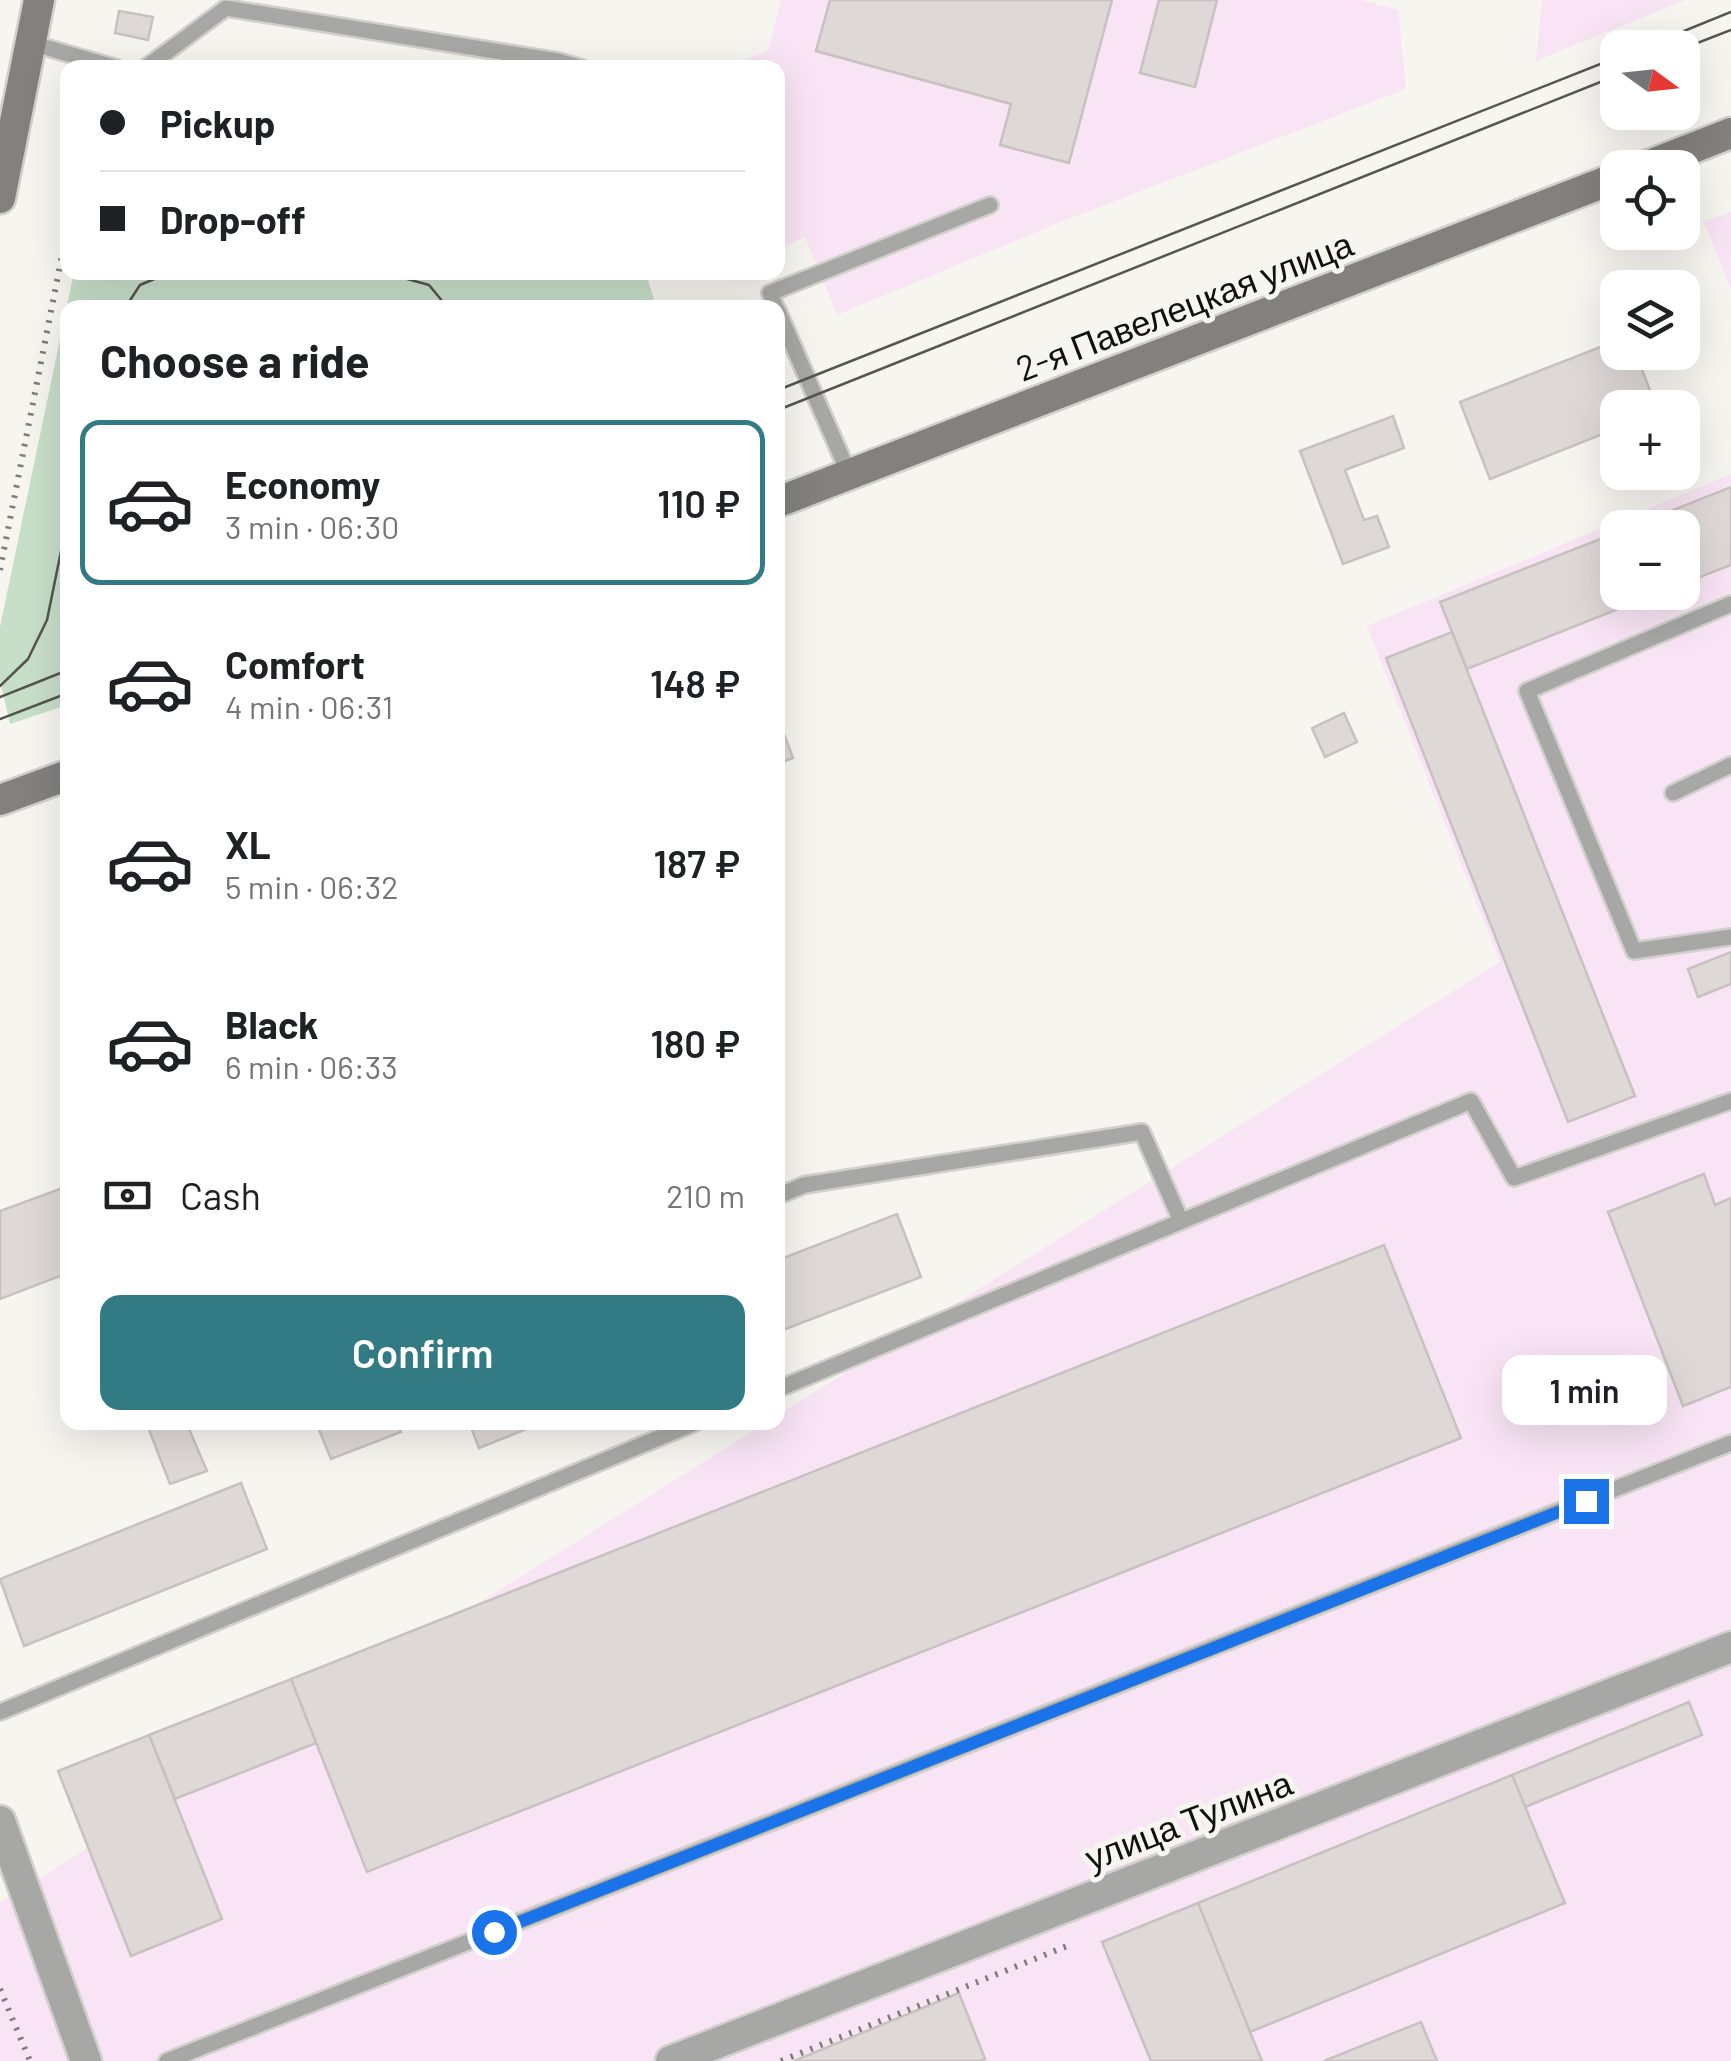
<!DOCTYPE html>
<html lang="en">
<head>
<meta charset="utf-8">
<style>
	body { margin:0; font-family:Barlow,sans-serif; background:#f6f6f6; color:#202124; height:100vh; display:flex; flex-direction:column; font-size:38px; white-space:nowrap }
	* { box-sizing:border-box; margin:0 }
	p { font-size:32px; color:#757577 }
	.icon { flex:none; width:55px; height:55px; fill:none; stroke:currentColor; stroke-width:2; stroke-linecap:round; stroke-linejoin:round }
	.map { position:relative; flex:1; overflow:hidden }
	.sheet { position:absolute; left:60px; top:300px; width:725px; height:1130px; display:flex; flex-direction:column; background:#fff; border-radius:20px; box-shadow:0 10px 40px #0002 }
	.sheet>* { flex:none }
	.hud { position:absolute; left:60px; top:60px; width:725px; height:220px; border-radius:20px; box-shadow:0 10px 40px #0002; display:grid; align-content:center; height:220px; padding:0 40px; background:#fff }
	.needle { width:65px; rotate:105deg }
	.fabs { position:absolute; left:1600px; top:30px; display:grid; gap:20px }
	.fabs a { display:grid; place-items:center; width:100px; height:100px; border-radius:20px; background:#fff; box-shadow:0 10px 40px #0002; font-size:50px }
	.end { position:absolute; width:45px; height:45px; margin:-22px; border:12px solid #1a73e8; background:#fff; box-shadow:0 0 0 5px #fff }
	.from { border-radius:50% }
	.bubble { position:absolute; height:70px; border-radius:20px; background:#fff; box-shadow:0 10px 40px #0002; font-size:32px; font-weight:600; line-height:70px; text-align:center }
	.hud b { display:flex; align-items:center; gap:35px; height:95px; font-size:38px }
	.hud b+b { border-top:2px solid #e0e0e0 }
	.hud i { width:25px; height:25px; background:#202124 }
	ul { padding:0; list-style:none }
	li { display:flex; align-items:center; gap:30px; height:165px; margin:0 20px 15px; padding:0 20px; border:5px solid transparent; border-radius:20px }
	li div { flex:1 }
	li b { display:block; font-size:38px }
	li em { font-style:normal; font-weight:600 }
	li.active { border-color:#337b84 }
	li>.icon { width:90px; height:90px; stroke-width:1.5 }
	h2 { padding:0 40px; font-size:45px; line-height:120px }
	.pay { display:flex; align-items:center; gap:25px; height:110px; padding:0 40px; font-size:38px }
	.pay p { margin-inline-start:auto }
	.button { display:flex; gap:20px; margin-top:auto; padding:20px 40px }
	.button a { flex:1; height:115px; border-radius:20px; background:#337b84; color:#fff; font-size:40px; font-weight:600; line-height:115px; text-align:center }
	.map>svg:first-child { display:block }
	.industrial { fill:#f8e4f4; fill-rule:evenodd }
	.green { fill:#c7dec9 }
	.building { fill:#ded8d7; stroke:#c7c1c0; stroke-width:2.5 }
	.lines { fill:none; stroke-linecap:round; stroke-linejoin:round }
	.service-casing { stroke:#d1d0cc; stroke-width:20 }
	.minor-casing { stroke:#d1d0cc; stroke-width:35 }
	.secondary-casing { stroke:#d1d0cc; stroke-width:35 }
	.path { stroke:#7e7d7a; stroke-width:6; stroke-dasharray:2.5 8; stroke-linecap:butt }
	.service { stroke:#a7a7a5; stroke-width:15 }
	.minor { stroke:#a7a7a5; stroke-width:30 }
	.secondary { stroke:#82817e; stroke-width:30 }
	.tram { stroke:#555552; stroke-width:2.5 }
	.route { stroke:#1a73e8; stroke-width:12 }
	.labels { text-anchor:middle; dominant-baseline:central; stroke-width:10; stroke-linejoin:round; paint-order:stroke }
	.street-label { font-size:35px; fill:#10100e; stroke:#f6f5f0 }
</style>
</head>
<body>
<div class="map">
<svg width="1731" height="2061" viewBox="0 0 1731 2061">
	<rect width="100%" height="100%" fill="#f6f5f0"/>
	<!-- industrial -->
	<g class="industrial">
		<polygon points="781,0 1361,0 1398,10 1406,89 1063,221 837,315 805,237 778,249 778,68 723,68 768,51"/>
		<polygon points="1542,0 1685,0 1536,61"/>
		<polygon points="1731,212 1731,289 1704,222"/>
		<path d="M1731 474V2061H0V1903L766 1423 778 1422V1415L1500 962 1367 626ZM1618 528H1682V592H1618Z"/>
	</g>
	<!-- green -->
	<polygon class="green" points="74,272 646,273 656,307 68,308 67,705 10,724 0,680 0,627"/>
	<!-- building -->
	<g class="building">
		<polygon points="830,0 1112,0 1069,163 1000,145 1011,104 816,51"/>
		<polygon points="1159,0 1217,0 1195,87 1140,73"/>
		<polygon points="119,11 153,17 148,40 115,33"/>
		<polygon points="1618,340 1618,352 1635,352 1657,408 1618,408 1618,428 1490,479 1460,402"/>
		<polygon points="1393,416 1404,448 1345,470 1364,520 1377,516 1389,547 1343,564 1300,451"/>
		<polygon points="1731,487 1731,565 1682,584 1682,528 1628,528"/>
		<polygon points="1618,532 1618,592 1661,592 1467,669 1440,602"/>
		<polygon points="1452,632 1635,1096 1568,1122 1386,658"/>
		<polygon points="1344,713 1357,742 1325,757 1312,728"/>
		<polygon points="778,718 793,758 778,764"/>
		<polygon points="1731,952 1731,984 1698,997 1688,969"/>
		<polygon points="1704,1174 1715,1205 1731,1198 1731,1387 1683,1406 1608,1212"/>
		<polygon points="68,1186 68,1273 0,1299 0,1211"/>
		<polygon points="897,1214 921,1277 778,1332 778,1260"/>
		<polygon points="1384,1245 1461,1438 367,1872 291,1679"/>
		<polygon points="146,1422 186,1422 207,1471 170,1484"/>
		<polygon points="316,1422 398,1422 401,1432 331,1459"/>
		<polygon points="469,1422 544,1422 479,1448"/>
		<polygon points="241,1483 267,1549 24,1646 0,1579"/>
		<polygon points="291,1679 316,1743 175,1799 149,1735"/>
		<polygon points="1689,1702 1702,1735 1525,1807 1512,1775"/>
		<polygon points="149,1735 222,1919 131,1956 58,1771"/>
		<polygon points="1512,1775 1565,1903 1250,2032 1198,1903"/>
		<polygon points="1198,1903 1250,2032 1262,2061 1151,2061 1102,1942"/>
		<polygon points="959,1993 985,2059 980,2061 794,2061"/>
		<polygon points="1421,2022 1437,2061 1324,2061"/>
	</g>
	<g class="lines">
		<defs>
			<g id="service">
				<polyline points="31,43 117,68"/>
				<polyline points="145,68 226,8 558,61 582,68"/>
				<polyline points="776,308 770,293 990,205"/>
				<polyline points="778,311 849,474"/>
				<polyline points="1731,604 1527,691 1634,951 1731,937"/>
				<polyline points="1673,793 1731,765"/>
				<polyline points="778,1196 804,1185 1142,1132 1181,1221"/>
				<polyline points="778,1389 1471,1101 1514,1178 1731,1101"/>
				<polyline points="0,1712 697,1422"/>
				<polyline points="167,2061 1731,1443"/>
			</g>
			<g id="minor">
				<polyline points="0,1821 86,2061"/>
				<polyline points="671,2061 1731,1647"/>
			</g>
			<g id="secondary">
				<polyline points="1642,168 1731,133"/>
				<polyline points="0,198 39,0"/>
				<polyline points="778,502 1618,177"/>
				<polyline points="0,800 68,775"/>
			</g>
		</defs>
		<!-- service casing -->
		<use href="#service" class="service-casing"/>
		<!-- minor casing -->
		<use href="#minor" class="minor-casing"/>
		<!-- secondary casing -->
		<use href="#secondary" class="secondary-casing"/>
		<!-- path -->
		<g class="path">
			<polyline points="0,570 68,225"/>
			<polyline points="0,1989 30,2061"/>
			<polyline points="781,2061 1067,1946"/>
		</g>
		<!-- service -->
		<use href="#service" class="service"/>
		<!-- minor -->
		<use href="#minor" class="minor"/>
		<!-- secondary -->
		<use href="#secondary" class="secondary"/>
		<!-- tram -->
		<g class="tram">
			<polyline points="1642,48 1731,12"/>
			<polyline points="1682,49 1731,30"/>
			<polyline points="382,272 429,285 448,308"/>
			<polyline points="125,308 140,285 171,272"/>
			<polyline points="778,390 1618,57"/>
			<polyline points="778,410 1618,75"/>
			<polyline points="0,686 28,659 47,620 68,517"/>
			<polyline points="0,697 68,670"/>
			<polyline points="0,719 68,693"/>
		</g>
	</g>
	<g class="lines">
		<!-- route -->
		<polyline class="route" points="494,1932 1586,1501"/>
	</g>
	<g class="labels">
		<!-- street labels -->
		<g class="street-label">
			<text transform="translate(1184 305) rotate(-21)">2-я Павелецкая улица</text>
			<text transform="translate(1188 1819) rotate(-21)">улица Тулина</text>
		</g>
	</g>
</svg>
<div class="fabs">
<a><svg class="needle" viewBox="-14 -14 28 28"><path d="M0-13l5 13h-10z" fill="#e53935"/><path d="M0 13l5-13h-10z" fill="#757577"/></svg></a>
<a><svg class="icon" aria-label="locate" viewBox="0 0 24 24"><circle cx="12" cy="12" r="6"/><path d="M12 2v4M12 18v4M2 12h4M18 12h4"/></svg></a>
<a><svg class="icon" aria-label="layers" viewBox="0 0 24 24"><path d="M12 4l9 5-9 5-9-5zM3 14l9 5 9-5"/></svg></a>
<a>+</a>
<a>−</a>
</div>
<i class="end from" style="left:494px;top:1932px"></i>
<i class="end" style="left:1586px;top:1501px"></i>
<div class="bubble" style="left:1502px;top:1355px;width:165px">1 min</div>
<div class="hud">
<b><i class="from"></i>Pickup</b>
<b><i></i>Drop-off</b>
</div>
<section class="sheet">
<h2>Choose a ride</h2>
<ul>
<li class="active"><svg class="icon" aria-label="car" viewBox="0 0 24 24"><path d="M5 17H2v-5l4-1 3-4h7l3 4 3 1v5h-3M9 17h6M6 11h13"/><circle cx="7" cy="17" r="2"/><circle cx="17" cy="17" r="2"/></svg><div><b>Economy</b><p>3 min · 06:30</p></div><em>110 ₽</em></li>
<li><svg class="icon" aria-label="car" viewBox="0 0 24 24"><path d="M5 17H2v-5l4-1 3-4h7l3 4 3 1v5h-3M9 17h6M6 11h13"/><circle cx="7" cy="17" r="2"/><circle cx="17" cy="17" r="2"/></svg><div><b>Comfort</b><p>4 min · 06:31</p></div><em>148 ₽</em></li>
<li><svg class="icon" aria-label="car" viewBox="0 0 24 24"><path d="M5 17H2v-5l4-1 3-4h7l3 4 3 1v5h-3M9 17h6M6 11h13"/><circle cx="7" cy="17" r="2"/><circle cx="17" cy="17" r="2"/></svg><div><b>XL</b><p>5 min · 06:32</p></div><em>187 ₽</em></li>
<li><svg class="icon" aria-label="car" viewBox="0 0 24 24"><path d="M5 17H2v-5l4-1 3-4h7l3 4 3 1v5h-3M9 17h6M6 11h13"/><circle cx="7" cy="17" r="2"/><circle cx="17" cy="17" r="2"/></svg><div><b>Black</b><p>6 min · 06:33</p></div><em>180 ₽</em></li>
</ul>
<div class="pay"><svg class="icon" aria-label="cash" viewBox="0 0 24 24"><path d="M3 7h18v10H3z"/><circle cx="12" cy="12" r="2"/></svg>Cash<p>210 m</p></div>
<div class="button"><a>Confirm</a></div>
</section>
</div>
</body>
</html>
